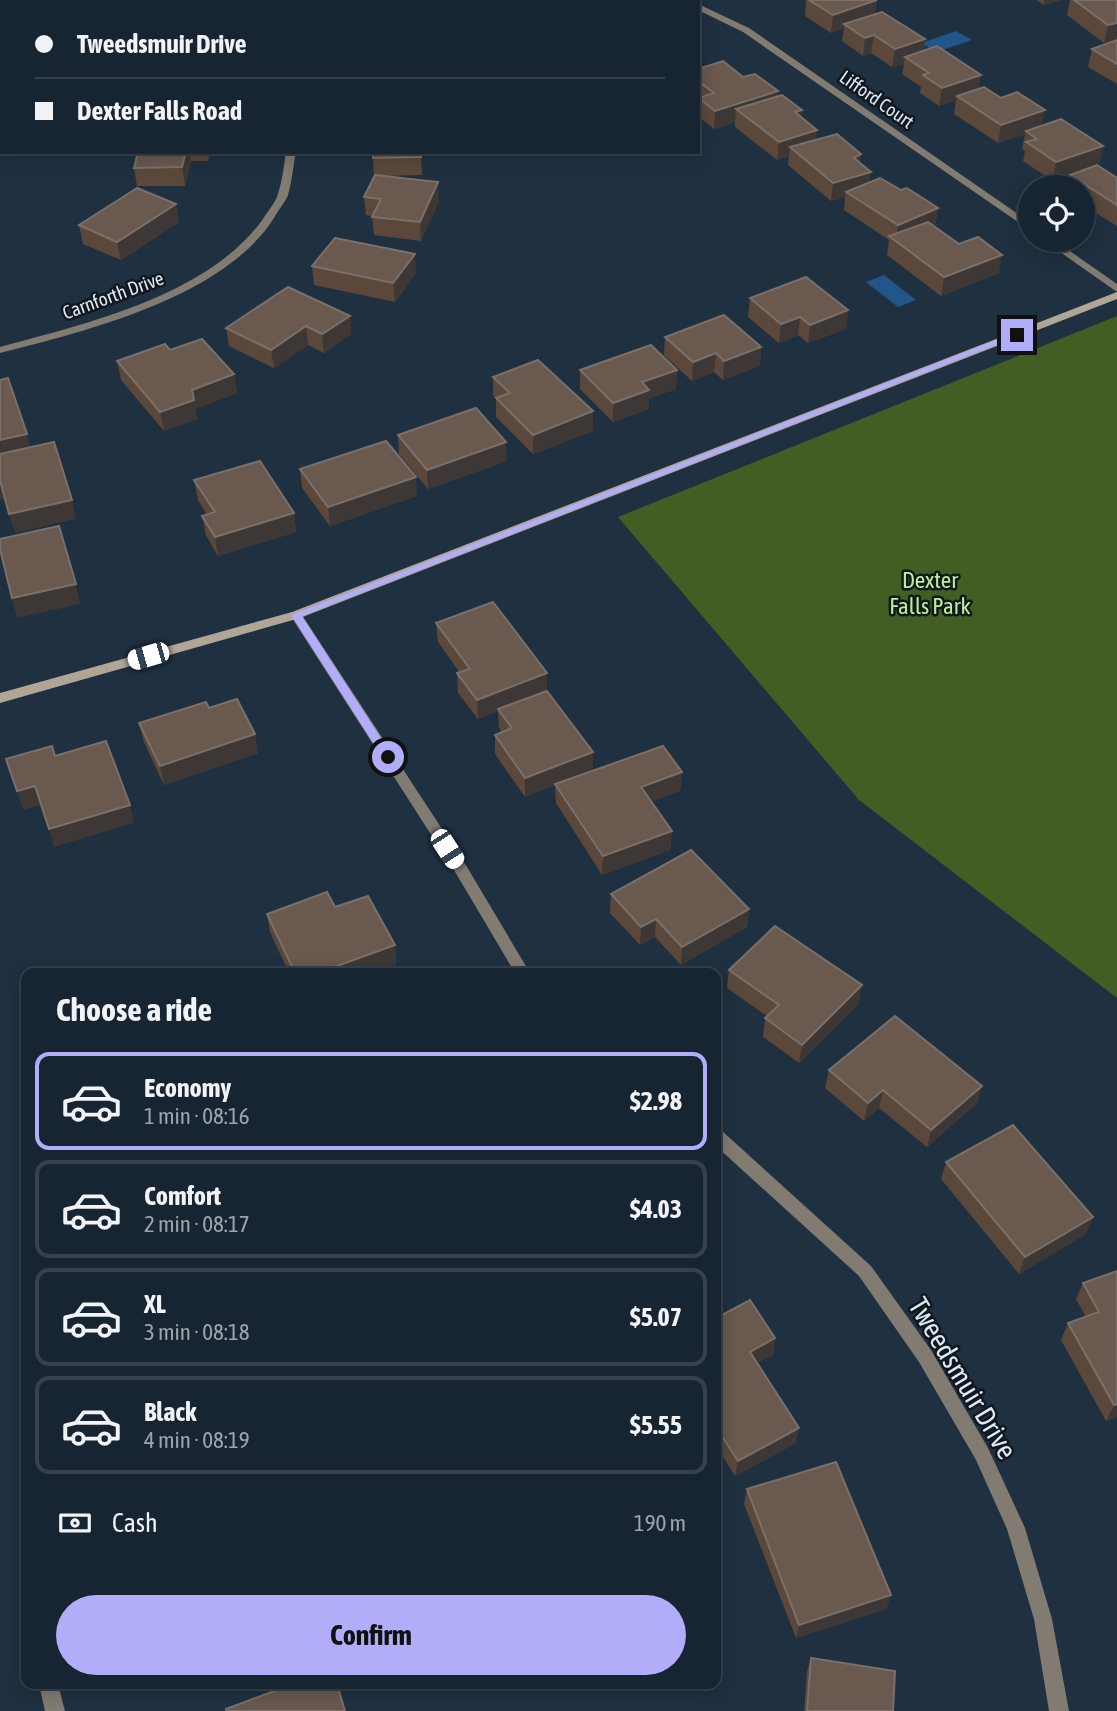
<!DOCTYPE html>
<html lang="en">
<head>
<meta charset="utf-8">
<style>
	body { margin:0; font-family:"Asap Condensed",sans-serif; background:#24303d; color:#f1f3f6; height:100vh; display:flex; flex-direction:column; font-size:26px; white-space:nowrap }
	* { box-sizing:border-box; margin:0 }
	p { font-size:23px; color:#9ea4ab }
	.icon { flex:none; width:38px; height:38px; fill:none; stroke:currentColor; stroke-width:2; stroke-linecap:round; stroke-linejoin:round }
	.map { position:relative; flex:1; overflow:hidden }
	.panel { position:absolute; left:21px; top:968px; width:700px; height:721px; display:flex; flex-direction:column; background:#172431; border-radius:14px; box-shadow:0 4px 18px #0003,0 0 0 2px #36414d }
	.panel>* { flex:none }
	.guide { position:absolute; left:0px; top:0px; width:700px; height:154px; box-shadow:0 4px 18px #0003,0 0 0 2px #36414d; display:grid; align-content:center; height:154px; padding:0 35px; background:#172431 }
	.fabs { position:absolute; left:1018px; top:175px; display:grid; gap:14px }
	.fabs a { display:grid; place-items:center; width:77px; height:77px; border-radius:50%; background:#172431; box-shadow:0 4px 18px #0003,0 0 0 2px #36414d; font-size:35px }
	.end { position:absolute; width:32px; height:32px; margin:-16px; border:9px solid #b2adf9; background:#111; box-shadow:0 0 0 4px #111 }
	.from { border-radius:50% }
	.car { position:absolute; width:21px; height:42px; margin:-21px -10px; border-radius:9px; box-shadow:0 0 5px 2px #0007; background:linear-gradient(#fff 24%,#345 0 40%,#fff 0 76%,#345 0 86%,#fff 0) }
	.guide b { display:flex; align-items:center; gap:24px; height:66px; font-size:26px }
	.guide b+b { border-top:2px solid #36414d }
	.guide i { width:18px; height:18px; background:#f1f3f6 }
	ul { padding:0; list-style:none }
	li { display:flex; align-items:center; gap:21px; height:98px; margin:0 14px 10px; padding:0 21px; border:4px solid #36414d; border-radius:14px }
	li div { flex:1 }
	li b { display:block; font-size:26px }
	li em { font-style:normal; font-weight:700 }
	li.on { border-color:#b2adf9 }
	li>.icon { width:63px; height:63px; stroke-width:1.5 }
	h2 { padding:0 35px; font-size:32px; line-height:84px }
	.pay { display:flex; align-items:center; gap:18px; height:77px; padding:0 35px; font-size:26px }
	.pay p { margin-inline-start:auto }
	.button { display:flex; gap:14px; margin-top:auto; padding:14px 35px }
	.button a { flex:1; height:80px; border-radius:42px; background:#b2adf9; color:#111; font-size:28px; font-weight:700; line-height:80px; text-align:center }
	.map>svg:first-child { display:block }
	.green { fill:#425e22 }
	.water { fill:#225688 }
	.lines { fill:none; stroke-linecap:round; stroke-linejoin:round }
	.street { fill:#817b71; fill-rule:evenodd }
	.secondary { fill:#afa696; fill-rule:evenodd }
	.wall { fill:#5b483b }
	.shaded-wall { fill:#3d3735 }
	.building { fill:#69594f; stroke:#7b7069; stroke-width:2 }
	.route { fill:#b2adf9 }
	.labels { text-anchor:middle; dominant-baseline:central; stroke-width:5; stroke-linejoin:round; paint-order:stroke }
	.far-street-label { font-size:19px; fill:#dee9f4; stroke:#10171f }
	.park-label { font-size:23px; fill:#c0ef93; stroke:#10171f }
	.near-street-label { font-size:28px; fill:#dee9f4; stroke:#10171f }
</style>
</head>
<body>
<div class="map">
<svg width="1117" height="1711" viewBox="0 0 1117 1711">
	<rect width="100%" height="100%" fill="#1f3041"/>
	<!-- green -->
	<polygon class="green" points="1117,316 1117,998 859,800 618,517"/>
	<!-- water -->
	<g class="water">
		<polygon points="956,31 972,40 936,52 921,43"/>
		<polygon points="884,275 916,300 898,307 866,282"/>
	</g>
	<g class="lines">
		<!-- street -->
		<g class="street">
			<polygon points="238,0 246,0 247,2 239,2"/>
			<polygon points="660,0 675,0 677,2 661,2"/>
			<polygon points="698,4 749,28 1031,223 1031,231 743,32 698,10"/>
			<rect x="0" y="39" width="2" height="6"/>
			<path d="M286 152H296C293 166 292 182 288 195 285 203 278 210 274 218 224 297 87 331 0 353V347C88 323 215 294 267 213 271 207 276 201 278 194 282 181 284 166 286 152Z"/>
			<polygon points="1043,240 1054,240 1117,284 1117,292"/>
			<polygon points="296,611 300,612 467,867 530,973 515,973 457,875 290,615"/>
			<polygon points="716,1129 722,1131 871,1266 931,1350 988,1448 1025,1528 1052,1619 1069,1711 1049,1711 1034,1619 1007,1529 976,1460 919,1362 859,1276 716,1146"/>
			<polygon points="39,1684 58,1684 65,1711 45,1711"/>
		</g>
		<!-- secondary -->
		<polygon class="secondary" points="1117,292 1117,299 300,618 0,703 0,693 292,612"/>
	</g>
	<!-- wall -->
	<g class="wall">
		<polygon points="110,0 150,0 151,2 111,2"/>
		<polygon points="500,0 546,0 545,2 510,2"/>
		<polygon points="806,0 875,14 924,51 979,88 1042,126 1103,146 1099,164 1053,181 1023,161 1025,151 1022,149 1025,134 998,143 954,114 956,100 939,106 920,93 921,87 902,74 904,64 892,67 871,53 863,56 842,41 844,28 831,33 805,16"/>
		<polygon points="1037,0 1063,0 1043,5"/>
		<polygon points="1070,0 1116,0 1117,40 1104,43 1067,15"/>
		<polygon points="1117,40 1117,84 1088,67 1092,49"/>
		<polygon points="698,69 743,77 777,96 801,117 816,140 860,163 869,182 901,190 938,208 935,226 999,273 941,296 887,255 889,240 844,210 845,197 831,201 788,165 789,156 777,160 735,127 735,122 714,129 698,116"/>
		<polygon points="138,152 210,152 208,161 191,161 185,186 137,186 134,168"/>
		<polygon points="421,152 422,175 385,176 439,201 421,241 374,235 372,216 366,215 364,197 374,176 373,158"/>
		<polygon points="1070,175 1117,178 1117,226 1083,205 1083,187 1068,187"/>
		<polygon points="176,204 179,222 121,260 83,244 79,225"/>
		<polygon points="312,266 416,273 395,302 314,285"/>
		<polygon points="750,298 848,310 846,329 808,343 798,335 779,343 748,317"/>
		<polygon points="350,316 351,334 324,353 308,345 274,368 229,346 226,328"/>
		<polygon points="665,337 761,347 760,366 723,380 714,372 692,381 664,355"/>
		<polygon points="170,350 234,374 237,393 195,409 197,419 164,431 121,380 117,361"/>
		<polygon points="580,370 677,370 676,389 649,398 649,409 613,422 580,389"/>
		<polygon points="493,377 593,411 593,431 533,454 496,417 496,398 493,396"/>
		<polygon points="398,435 507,461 428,489 399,454"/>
		<polygon points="300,469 417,496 330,526 302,488"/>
		<polygon points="194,480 294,513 296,532 218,556 206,535 202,516 207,515 198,500"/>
		<polygon points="436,623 547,673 547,691 593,771 682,772 680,791 651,801 672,831 670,850 602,875 556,803 555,785 525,797 495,754 495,735 502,732 499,728 498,711 478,719 458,693 457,673 460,673 438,642"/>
		<polygon points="209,708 258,753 164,785 144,742 139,723"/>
		<polygon points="611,894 749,909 747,927 681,965 655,937 640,945 610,913"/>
		<polygon points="335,907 395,945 396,964 371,973 289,973 270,932 267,914"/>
		<polygon points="729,970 859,1003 799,1063 763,1037 765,1018 767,1016 727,988"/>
		<polygon points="829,1070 982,1086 977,1103 927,1147 879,1108 864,1121 825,1088"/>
		<polygon points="946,1162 1093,1217 1086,1234 1019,1274 941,1179"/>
		<polygon points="1117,1271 1117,1417 1106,1421 1061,1340 1068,1323 1086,1317 1076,1299 1083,1283"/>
		<polygon points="716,1318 775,1338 773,1355 757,1363 796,1443 735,1476 716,1446"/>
		<polygon points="26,1373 26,1434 22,1424"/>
		<polygon points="747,1489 891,1595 886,1609 796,1638 744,1504"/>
		<polygon points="811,1658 893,1711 804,1711 807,1671"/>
	</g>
	<!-- shaded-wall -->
	<g class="shaded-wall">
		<polygon points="877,0 875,18 844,24 844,28 831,33 833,15"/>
		<polygon points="1044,0 1063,0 1043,5"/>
		<polygon points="1117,23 1117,40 1104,43 1108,25"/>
		<polygon points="874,35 871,53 863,56 865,38"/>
		<polygon points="925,39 923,57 905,57 904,64 892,67 895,49"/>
		<polygon points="981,75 978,93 957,96 956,100 939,106 942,88"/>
		<polygon points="778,91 776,109 736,109 735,122 714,129 715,111"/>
		<polygon points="802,110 800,128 795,112"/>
		<polygon points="1045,110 1041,128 1026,131 1025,134 998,143 1001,125"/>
		<polygon points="817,130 815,148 790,147 789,156 777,160 779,142"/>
		<polygon points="1103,146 1099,164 1053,181 1056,162"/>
		<polygon points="186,152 189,152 191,161 185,186 182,167"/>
		<polygon points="861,154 859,172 854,158"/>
		<polygon points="871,172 868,190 846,192 845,197 831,201 833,183"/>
		<polygon points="438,182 439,201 421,241 420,222"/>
		<polygon points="176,204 179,222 121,260 117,242"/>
		<polygon points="938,208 935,226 895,241 898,225"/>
		<polygon points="415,254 416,273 395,302 393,283"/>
		<polygon points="1002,255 999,273 941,296 944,277"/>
		<polygon points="848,310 846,329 808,343 810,325"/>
		<polygon points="350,316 351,334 324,353 322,334"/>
		<polygon points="800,317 798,335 779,343 781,324"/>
		<polygon points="306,326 308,345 274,368 271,350"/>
		<polygon points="761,347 760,366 723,380 724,361"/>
		<polygon points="716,353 714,372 692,381 693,362"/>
		<polygon points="677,370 676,389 649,398 649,409 613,422 613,403 642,382"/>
		<polygon points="234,374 237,393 195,409 197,419 164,431 160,412 192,390"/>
		<polygon points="593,411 593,431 533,454 533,435"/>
		<polygon points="27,434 32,453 0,460 0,440"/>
		<polygon points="506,442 507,461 428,489 427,470"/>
		<polygon points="416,477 417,496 330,526 328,507"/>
		<polygon points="0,480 6,499 0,500"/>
		<polygon points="72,500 76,519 15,533 9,514"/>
		<polygon points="294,513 296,532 218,556 215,537"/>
		<polygon points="76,584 80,604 17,618 12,598"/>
		<polygon points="547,673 547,692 498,709 498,711 478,719 477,700"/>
		<polygon points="255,734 258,753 164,785 160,766"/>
		<polygon points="593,752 593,771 525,797 525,778"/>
		<polygon points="682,772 680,791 640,806 641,787"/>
		<polygon points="35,786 41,805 23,810 17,791"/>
		<polygon points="130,805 134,823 54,847 49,829"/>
		<polygon points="672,831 670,850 602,875 603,856"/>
		<polygon points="749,909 747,927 681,965 682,947"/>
		<polygon points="656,919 655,937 640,945 641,927"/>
		<polygon points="395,945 396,964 371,973 318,973"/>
		<polygon points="862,985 859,1003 799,1063 802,1045"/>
		<polygon points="982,1086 977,1103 927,1147 931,1130"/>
		<polygon points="883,1090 879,1108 864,1121 868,1103"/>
		<polygon points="1093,1217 1086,1234 1019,1274 1025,1257"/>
		<polygon points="775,1338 773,1355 747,1368 750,1352"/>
		<polygon points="1117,1404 1117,1417 1106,1421 1114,1405"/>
		<polygon points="799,1428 796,1443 735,1476 738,1461"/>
		<polygon points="891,1595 886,1609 796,1638 799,1625"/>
	</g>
	<!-- building -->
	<g class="building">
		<polygon points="328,0 383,0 384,2 328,2"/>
		<polygon points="809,0 877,0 833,15"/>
		<polygon points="1074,0 1116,0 1117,1 1117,23 1108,25"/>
		<polygon points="882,12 925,39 895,49 874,35 865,38 844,24"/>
		<polygon points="1117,40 1117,64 1092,49"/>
		<polygon points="937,46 981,75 942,88 923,75 929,73 905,57"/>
		<polygon points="723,61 743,77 755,74 778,91 715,111 699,98 714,93 698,81 698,69"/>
		<polygon points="984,87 1001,98 1017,92 1045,110 1001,125 957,96"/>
		<polygon points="782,95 802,110 795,112 817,130 779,142 736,109"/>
		<polygon points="1061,119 1103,146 1056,162 1026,142 1037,139 1026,131"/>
		<polygon points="837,134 861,154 854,158 871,172 833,183 790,147"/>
		<polygon points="138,152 186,152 182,167 134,168"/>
		<polygon points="373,152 421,152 421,157 373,158"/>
		<polygon points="1097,165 1117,178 1117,205 1070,175"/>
		<polygon points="375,175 438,182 420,222 372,217 381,199 364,197"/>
		<polygon points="880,178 901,190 907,188 938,208 898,225 846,192"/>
		<polygon points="137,188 176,204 117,242 79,225"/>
		<polygon points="928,222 959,244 978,237 1002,255 944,277 889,236"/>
		<polygon points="335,238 415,254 393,283 312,266"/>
		<polygon points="806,277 848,310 810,325 800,317 781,324 750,298"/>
		<polygon points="288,287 350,316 322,334 306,326 271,350 226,328"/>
		<polygon points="724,315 761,347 724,361 716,353 693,362 665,337"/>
		<polygon points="202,339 234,374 192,390 194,400 160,412 117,361 165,344 170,350"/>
		<polygon points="651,345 677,370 642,382 649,390 613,403 580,370"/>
		<polygon points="538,360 593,411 533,435 496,398 510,393 493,377"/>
		<polygon points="8,378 27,434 0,440 0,380"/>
		<polygon points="476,408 506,442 427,470 398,435"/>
		<polygon points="386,441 416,477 328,507 300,469"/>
		<polygon points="54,442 72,500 9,514 0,480 0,454"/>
		<polygon points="260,461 294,513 215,537 202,516 215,512 194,480"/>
		<polygon points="59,526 76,584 12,598 0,549 0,539"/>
		<polygon points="493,602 547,673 477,700 457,673 470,669 436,623"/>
		<polygon points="547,691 593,752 525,778 495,735 512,728 498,709"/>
		<polygon points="237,699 255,734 160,766 139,723 206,702 209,708"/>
		<polygon points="106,741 130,805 49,829 35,786 17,791 6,759 52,746 55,756"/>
		<polygon points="663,746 682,772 641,787 672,831 603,856 555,784"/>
		<polygon points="691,850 749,909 682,947 656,919 641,927 611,894"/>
		<polygon points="327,892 335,907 368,896 395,945 318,973 295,973 267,914"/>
		<polygon points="775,926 862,985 802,1045 765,1018 779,1005 729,970"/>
		<polygon points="392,969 395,973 381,973"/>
		<polygon points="895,1016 982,1086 931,1130 883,1090 868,1103 829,1070"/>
		<polygon points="1013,1125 1093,1217 1025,1257 946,1162"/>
		<polygon points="1117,1271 1117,1404 1114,1405 1068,1323 1099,1312 1083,1283"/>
		<polygon points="750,1300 775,1338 750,1352 799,1428 738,1461 716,1427 716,1318"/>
		<polygon points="26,1373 26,1424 22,1424"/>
		<polygon points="836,1462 891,1595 799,1625 747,1489"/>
		<polygon points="811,1658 895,1671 893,1711 807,1711"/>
		<polygon points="293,1684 337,1684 345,1711 226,1711 226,1709"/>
	</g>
	<!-- route -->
	<polygon class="route" points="1014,333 1021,335 302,616 392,755 392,760 384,760 291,615"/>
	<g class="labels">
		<!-- far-street labels -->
		<g class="far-street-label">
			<text transform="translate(877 99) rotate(35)">Lifford Court</text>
			<text transform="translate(113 295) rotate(-20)">Carnforth Drive</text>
		</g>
		<!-- park labels -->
		<g class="park-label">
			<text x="930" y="580">Dexter<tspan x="930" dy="26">Falls Park</tspan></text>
		</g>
		<!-- near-street labels -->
		<g class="near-street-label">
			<text transform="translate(963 1378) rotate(59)">Tweedsmuir Drive</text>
		</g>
	</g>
</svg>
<div class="fabs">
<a><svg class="icon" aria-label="locate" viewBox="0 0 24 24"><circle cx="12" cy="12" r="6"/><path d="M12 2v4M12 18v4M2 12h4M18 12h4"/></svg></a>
</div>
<i class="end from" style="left:388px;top:757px"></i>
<i class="end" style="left:1017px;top:335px"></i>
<i class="car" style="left:148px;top:656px;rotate:254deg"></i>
<i class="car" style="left:447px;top:849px;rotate:147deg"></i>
<div class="guide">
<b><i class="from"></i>Tweedsmuir Drive</b>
<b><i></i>Dexter Falls Road</b>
</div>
<section class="panel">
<h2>Choose a ride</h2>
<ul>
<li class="on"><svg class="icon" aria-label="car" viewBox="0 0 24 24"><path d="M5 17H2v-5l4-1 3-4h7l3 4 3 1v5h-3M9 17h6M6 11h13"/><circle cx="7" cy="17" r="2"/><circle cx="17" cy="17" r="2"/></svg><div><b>Economy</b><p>1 min · 08:16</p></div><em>$2.98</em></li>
<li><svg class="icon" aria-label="car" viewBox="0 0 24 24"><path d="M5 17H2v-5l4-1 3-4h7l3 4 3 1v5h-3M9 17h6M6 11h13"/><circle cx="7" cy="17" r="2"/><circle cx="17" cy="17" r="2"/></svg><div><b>Comfort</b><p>2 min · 08:17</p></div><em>$4.03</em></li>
<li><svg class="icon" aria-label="car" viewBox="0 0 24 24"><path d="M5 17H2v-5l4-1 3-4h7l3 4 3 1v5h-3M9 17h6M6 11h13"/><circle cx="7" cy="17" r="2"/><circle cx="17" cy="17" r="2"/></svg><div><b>XL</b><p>3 min · 08:18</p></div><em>$5.07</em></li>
<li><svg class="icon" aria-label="car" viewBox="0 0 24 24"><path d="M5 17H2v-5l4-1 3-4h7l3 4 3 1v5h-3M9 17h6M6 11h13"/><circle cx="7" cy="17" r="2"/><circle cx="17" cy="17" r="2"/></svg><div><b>Black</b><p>4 min · 08:19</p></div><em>$5.55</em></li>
</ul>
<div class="pay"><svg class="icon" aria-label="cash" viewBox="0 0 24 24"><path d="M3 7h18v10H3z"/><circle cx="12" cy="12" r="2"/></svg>Cash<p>190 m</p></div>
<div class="button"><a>Confirm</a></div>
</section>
</div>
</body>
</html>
